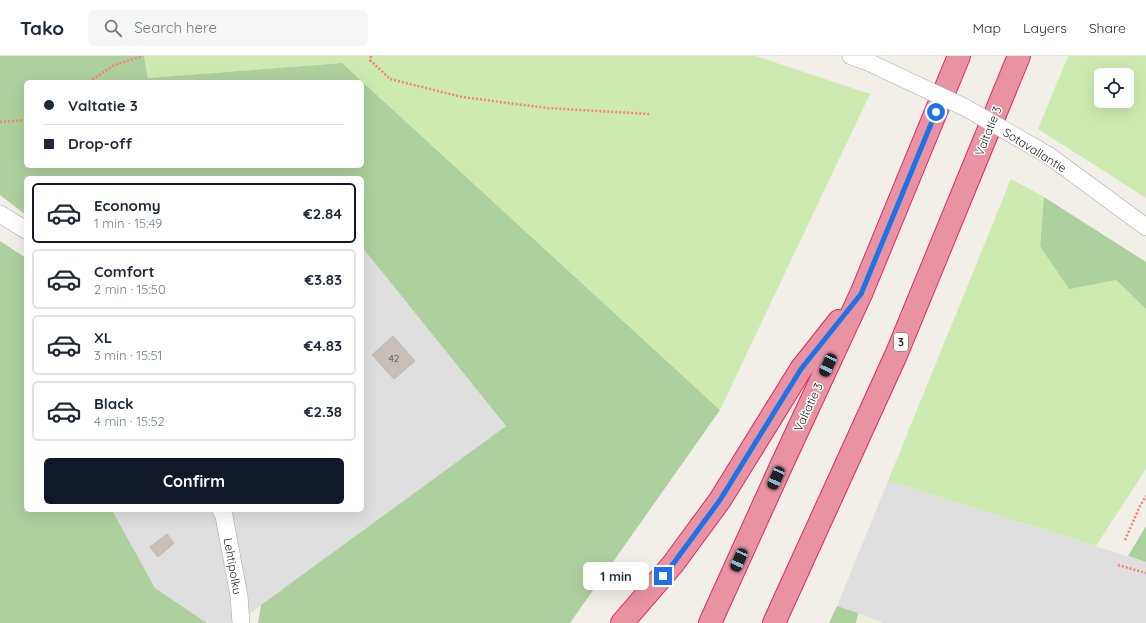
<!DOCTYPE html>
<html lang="en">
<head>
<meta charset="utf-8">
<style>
	body { margin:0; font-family:Quicksand,sans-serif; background:#f6f6f7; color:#1f2937; height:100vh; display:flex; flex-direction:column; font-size:15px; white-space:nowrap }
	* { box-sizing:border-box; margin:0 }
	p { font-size:13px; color:#747a83 }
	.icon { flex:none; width:22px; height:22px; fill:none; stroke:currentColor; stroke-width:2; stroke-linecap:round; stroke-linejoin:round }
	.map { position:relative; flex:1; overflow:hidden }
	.sheet { position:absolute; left:24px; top:120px; width:340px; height:336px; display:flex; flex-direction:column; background:#fff; border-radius:6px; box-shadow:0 4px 16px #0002 }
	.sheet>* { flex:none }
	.guide { position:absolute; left:24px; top:24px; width:340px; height:88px; border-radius:6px; box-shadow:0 4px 16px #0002; display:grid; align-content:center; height:88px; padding:0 20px; background:#fff }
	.buttons { position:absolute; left:1094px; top:12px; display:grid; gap:8px }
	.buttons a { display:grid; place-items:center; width:40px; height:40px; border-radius:6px; background:#fff; box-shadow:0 4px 16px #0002; font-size:20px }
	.end { position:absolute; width:18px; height:18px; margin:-9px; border:5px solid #1a73e8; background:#fff; box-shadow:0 0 0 2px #fff }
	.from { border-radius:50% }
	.bubble { position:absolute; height:28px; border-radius:6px; background:#fff; box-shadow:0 4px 16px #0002; font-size:13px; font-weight:700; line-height:28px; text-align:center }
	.car { position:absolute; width:12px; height:24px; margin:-12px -6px; border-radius:5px; box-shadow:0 0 3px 1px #0007; background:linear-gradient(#222 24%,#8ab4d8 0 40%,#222 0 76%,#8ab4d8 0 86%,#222 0) }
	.guide b { display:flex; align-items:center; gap:14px; height:38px; font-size:15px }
	.guide b+b { border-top:1px solid #e0e1e3 }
	.guide i { width:10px; height:10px; background:#1f2937 }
	ul { padding:7px 0 0; list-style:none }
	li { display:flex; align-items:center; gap:12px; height:60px; margin:0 8px 6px; padding:0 12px; border:2px solid #e0e1e3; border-radius:6px }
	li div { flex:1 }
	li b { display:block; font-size:15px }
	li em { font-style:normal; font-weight:700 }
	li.selected { border-color:#111827 }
	li>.icon { width:36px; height:36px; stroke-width:1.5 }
	.action { display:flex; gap:8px; margin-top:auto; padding:8px 20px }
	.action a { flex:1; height:46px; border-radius:6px; background:#111827; color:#fff; font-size:16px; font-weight:700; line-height:46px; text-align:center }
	header { display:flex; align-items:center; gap:24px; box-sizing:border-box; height:56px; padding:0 20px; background:#fff; border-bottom:1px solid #e0e1e3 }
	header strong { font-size:19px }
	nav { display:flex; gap:22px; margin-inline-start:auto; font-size:14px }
	.search { width:280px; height:36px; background:#f6f6f7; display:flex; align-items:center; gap:10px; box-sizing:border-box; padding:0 14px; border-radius:6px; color:#747a83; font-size:15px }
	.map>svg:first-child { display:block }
	.residential { fill:#e0dfdf }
	.farmland { fill:#eef0d5 }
	.grass { fill:#cdebb0; fill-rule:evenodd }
	.forest { fill:#add19e; fill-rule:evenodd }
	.building { fill:#c7bfb8; stroke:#c4b6ab }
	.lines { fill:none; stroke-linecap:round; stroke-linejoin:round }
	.minor-casing { stroke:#a9a9a9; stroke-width:18 }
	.motorway-casing { stroke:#dc2a67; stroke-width:24 }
	.path { stroke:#fa8072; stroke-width:2.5; stroke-dasharray:2 2; stroke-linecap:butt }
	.minor { stroke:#fff; stroke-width:17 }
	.motorway { stroke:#e892a2; stroke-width:22 }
	.minor-bridge-casing { stroke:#a9a9a9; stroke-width:18; stroke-linecap:butt }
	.minor-bridge { stroke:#fff; stroke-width:17 }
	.route { stroke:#1a73e8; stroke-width:5 }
	.labels { text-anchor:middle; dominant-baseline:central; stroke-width:3; stroke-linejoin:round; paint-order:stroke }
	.number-label { font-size:10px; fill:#4b4948 }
	.shield { fill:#fff; stroke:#646464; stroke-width:1 }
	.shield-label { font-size:11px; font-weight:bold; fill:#222 }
	.street-label { font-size:12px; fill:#222; stroke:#fff }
</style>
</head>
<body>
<header>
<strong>Tako</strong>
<div class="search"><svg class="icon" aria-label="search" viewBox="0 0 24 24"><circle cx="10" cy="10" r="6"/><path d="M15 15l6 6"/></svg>Search here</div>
<nav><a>Map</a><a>Layers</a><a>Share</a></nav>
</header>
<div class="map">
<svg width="1146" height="567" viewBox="0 0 1146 567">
	<rect width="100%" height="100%" fill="#f2efe9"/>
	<!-- residential -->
	<g class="residential">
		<polygon points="362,191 506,370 237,567 207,567 155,532 112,454 362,454"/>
		<polygon points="888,425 1146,506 1146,567 883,567 837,550"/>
	</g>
	<!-- farmland -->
	<polygon class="farmland" points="858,557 883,567 856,567"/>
	<!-- grass -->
	<g class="grass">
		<polygon points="144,0 755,0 870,38 720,354 342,7 148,22"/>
		<path d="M1068 0H1146V142L1038 73ZM1101 19H1127V45H1101Z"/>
		<polygon points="1011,123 1044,141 1040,190 1116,224 1146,253 1146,413 1096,490 888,425"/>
	</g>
	<!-- forest -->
	<g class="forest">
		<path d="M0 0H144L148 22 342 7 720 354 570 567H258L261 549 506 370 362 191V122H26V159L0 139ZM26 26H362V110H26Z"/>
		<polygon points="1044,141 1146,206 1146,253 1116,224 1069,233 1040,190"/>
		<polygon points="0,185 26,202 26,454 112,454 155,532 207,567 0,567"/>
		<polygon points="1146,470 1146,506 1128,500"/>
		<polygon points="837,550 858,557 856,567 829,567"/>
	</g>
	<!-- building -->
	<g class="building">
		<polygon points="393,280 415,305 394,323 372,299"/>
		<polygon points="167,478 174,487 158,501 150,491"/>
	</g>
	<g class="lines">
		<defs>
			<g id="minor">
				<polyline points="851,0 868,6"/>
				<polyline points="1048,99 1146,171"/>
				<polyline points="0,158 26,174"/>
				<polyline points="221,454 224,460 239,540 241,567"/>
			</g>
			<g id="motorway">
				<polyline points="622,567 673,508 720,444 801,313 839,265"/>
				<polyline points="710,567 782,408 861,238 959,0"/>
				<polyline points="774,567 896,299 1019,0"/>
			</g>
		</defs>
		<!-- minor casing -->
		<use href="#minor" class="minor-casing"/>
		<!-- motorway casing -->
		<use href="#motorway" class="motorway-casing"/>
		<!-- path -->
		<g class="path">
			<polyline points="371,0 370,4 390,23 462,41 547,52 649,58"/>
			<polyline points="89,26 114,9 143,0"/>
			<polyline points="0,66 26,64"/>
			<polyline points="1125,484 1140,450 1146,440"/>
			<polyline points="1118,509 1146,517"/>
		</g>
		<!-- minor -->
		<use href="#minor" class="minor"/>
		<!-- motorway -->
		<use href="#motorway" class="motorway"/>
		<defs>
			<polyline id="minor-bridge" points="868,6 966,52 1048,99"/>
		</defs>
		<!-- minor-bridge casing -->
		<use href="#minor-bridge" class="minor-bridge-casing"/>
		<!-- minor-bridge -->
		<use href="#minor-bridge" class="minor-bridge"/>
	</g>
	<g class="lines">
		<!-- route -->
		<polyline class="route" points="663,520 673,508 720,444 801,313 861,238 936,56"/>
	</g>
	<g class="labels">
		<!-- number labels -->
		<g class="number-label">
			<text x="394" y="302">42</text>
		</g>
		<!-- shield labels -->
		<rect class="shield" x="894" y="277" width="14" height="18" rx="3"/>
		<g class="shield-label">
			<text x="901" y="286">3</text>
		</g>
		<!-- street labels -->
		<g class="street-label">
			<text transform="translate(988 75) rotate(-68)">Valtatie 3</text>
			<text transform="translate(1035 94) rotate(32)">Sotavallantie</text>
			<text transform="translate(808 351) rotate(-65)">Valtatie 3</text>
			<text transform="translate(233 510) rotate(80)">Lehtipolku</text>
		</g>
	</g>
</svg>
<div class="buttons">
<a><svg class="icon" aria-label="locate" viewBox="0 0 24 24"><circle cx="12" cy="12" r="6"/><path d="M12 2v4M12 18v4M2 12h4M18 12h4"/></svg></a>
</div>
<i class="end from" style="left:936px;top:56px"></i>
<i class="end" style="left:663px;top:520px"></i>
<div class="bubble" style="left:583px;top:506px;width:66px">1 min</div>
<i class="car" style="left:828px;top:309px;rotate:205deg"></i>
<i class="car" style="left:776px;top:422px;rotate:204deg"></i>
<i class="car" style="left:739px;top:504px;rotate:204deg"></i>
<div class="guide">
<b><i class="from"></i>Valtatie 3</b>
<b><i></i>Drop-off</b>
</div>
<section class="sheet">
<ul>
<li class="selected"><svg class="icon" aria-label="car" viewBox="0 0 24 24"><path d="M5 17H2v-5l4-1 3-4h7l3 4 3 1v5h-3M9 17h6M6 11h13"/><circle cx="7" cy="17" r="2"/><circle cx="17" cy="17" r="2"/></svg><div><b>Economy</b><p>1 min · 15:49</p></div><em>€2.84</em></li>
<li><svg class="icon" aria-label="car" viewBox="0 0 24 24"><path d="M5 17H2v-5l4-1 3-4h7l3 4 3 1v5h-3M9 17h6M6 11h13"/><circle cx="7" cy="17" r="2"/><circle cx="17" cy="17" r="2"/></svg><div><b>Comfort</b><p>2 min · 15:50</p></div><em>€3.83</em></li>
<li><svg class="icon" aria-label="car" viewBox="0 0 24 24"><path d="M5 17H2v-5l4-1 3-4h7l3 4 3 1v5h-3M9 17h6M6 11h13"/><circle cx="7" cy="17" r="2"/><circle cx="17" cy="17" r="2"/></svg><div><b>XL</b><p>3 min · 15:51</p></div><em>€4.83</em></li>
<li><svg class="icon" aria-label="car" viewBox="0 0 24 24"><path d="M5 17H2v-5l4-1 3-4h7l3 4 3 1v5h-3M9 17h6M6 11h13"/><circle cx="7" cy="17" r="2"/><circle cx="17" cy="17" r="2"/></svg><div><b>Black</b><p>4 min · 15:52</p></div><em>€2.38</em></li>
</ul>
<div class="action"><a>Confirm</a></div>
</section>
</div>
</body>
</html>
